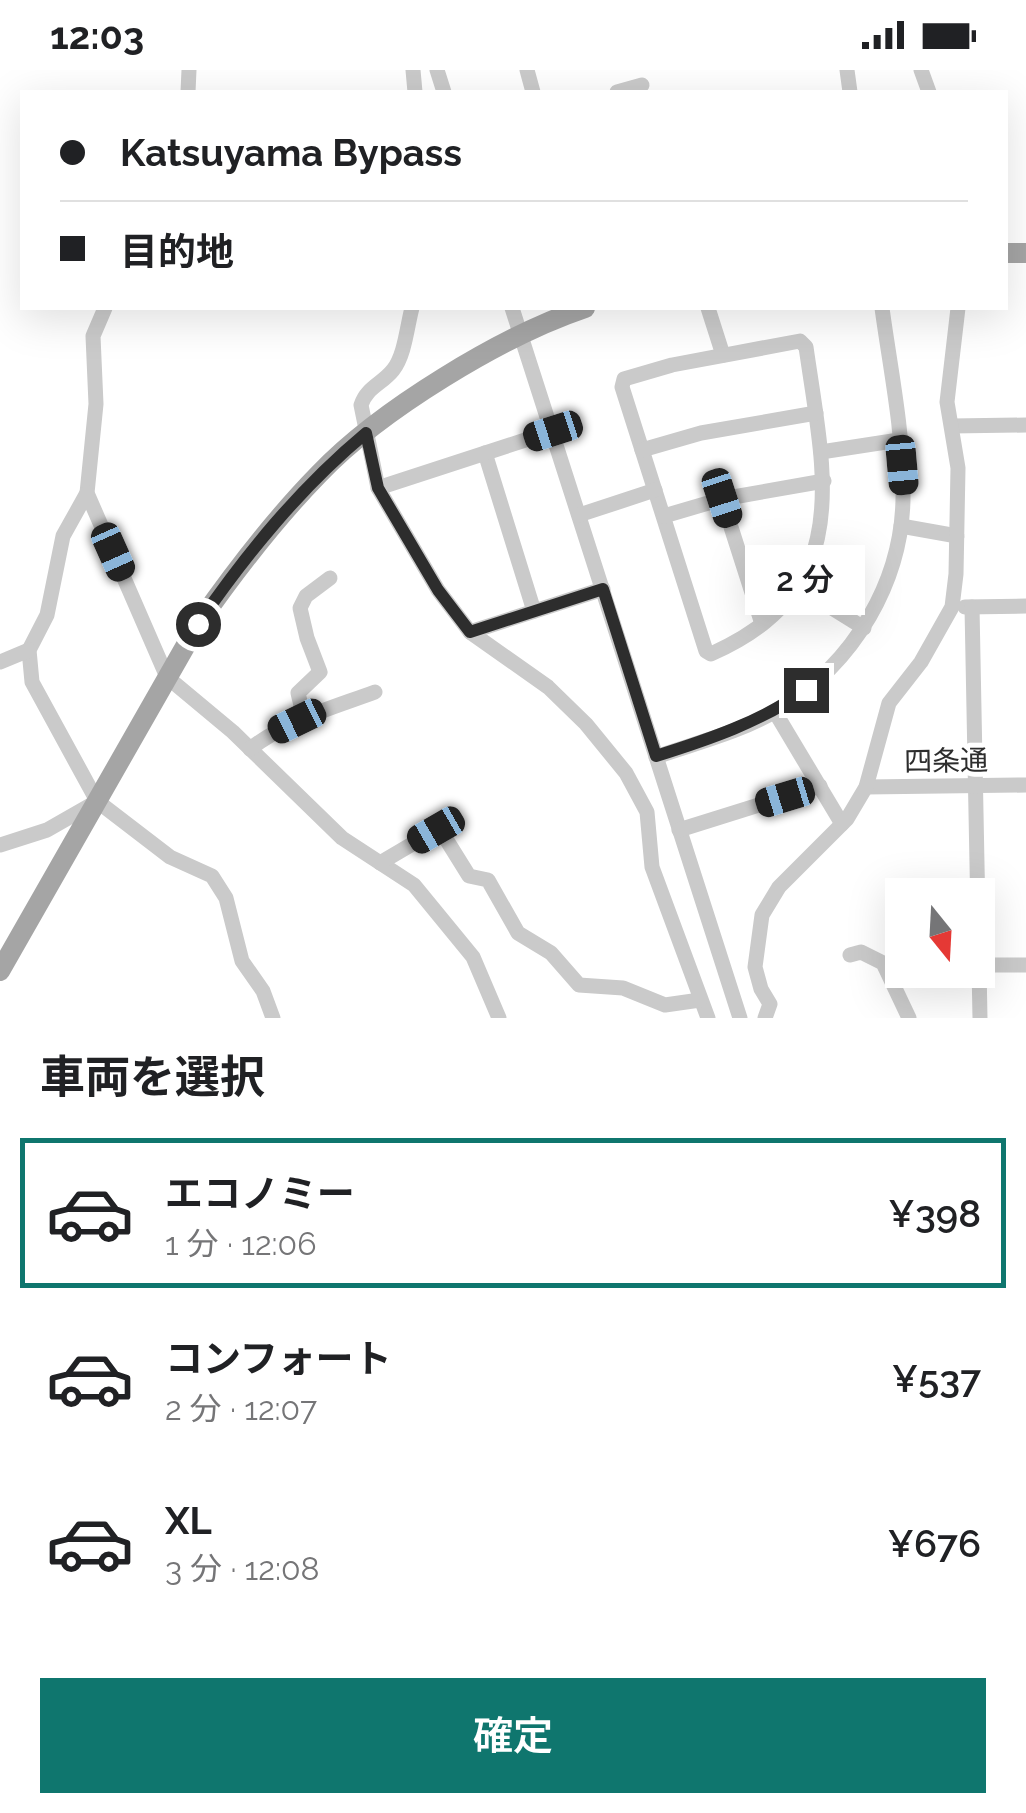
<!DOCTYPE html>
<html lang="ja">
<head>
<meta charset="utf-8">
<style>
	body { margin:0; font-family:Raleway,"Noto Sans JP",sans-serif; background:#f6f6f6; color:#202124; height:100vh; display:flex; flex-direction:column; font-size:38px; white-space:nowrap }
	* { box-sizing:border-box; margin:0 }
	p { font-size:32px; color:#757577 }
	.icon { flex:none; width:55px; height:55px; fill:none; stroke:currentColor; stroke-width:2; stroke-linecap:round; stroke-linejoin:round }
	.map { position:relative; height:948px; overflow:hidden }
	.side { display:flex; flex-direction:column; background:#fff; flex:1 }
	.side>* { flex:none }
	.banner { position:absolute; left:20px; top:20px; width:988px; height:220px; border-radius:0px; box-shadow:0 10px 40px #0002; display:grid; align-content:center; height:220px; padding:0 40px; background:#fff }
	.needle { width:65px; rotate:162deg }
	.buttons { position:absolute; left:885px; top:808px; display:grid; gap:20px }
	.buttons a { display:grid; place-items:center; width:110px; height:110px; border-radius:0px; background:#fff; box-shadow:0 10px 40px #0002; font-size:50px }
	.end { position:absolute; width:45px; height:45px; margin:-22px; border:12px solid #2d2d2d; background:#fff; box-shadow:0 0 0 5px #fff }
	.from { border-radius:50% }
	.bubble { position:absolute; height:70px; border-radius:0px; background:#fff; box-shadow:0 10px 40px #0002; font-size:32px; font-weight:600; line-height:70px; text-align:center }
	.car { position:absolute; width:30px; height:60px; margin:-30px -15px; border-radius:12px; box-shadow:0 0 8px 2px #0007; background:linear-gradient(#222 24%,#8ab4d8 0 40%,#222 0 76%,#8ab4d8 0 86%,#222 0) }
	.banner b { display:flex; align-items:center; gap:35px; height:95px; font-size:38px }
	.banner b+b { border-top:2px solid #e0e0e0 }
	.banner i { width:25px; height:25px; background:#202124 }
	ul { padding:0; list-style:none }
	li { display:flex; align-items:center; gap:30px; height:150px; margin:0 20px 15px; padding:0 20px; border:5px solid transparent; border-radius:0px }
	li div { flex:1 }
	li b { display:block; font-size:38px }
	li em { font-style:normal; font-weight:600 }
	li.active { border-color:#0f766e }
	li>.icon { width:90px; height:90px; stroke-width:1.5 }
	h2 { padding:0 40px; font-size:45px; line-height:120px }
	.action { display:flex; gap:20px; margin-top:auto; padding:20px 40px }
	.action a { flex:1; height:115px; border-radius:0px; background:#0f766e; color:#fff; font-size:40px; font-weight:600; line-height:115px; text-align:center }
	.status { display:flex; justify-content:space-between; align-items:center; height:70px; padding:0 50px; background:#fff; direction:ltr }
	.status svg { height:28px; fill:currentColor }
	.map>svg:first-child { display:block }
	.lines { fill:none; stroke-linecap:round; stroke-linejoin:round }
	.minor { stroke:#cacaca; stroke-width:15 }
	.major { stroke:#a5a5a5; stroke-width:20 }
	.route { stroke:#2d2d2d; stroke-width:12 }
	.labels { text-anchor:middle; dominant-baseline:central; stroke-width:10; stroke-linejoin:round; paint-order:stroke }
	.street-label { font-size:28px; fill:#2d2d2d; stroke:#fff }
</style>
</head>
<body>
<div class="status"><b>12:03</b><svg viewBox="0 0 49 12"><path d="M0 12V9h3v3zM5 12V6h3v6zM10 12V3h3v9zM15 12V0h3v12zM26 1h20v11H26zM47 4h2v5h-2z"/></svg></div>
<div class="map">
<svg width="1026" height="948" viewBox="0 0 1026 948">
	<rect width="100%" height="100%" fill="#fff"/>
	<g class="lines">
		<!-- minor -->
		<g class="minor">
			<polyline points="413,0 415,22"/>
			<polyline points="437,0 444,22"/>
			<polyline points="527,0 533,22"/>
			<polyline points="847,0 850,22"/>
			<polyline points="921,0 929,22"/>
			<polyline points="188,22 189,0"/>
			<polyline points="617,22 642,15"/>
			<polyline points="105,238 93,266 96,334 87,423 167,607 233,662 342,768 414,815 473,887 499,948"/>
			<path d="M412 238C407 256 405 285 393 300 382 314 367 317 361 335L378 418 438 520 470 562 548 617 586 654 626 703 647 742 652 797 708 948"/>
			<polyline points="512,238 740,948"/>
			<polyline points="708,238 723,285"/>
			<path d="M800 271 806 277C824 404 857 520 711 584L706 581 622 317 624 309 672 295Z"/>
			<polyline points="952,356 1026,355"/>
			<polyline points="642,380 701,363 816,343"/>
			<polyline points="821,382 899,370"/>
			<polyline points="485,383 534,541"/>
			<polyline points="378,418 553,361"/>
			<polyline points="87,423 63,466 47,545 29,580 32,612 97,731 170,787 212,806 226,828 242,891 263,921 273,948"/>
			<polyline points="722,429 762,554"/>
			<polyline points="579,445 655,420"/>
			<polyline points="664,446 722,429 824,411"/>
			<polyline points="901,456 957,466"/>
			<polyline points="798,517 864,558"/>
			<polyline points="965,537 1026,536"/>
			<polyline points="972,537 980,948"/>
			<polyline points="470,562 603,519"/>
			<polyline points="0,592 29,580"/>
			<polyline points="775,642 842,754"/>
			<polyline points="304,648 298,623 320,602 307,568 300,538 306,526 330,508"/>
			<path d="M250 679C287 650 332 638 375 622"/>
			<path d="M656 687C696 673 741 662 777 640 854 594 905 510 903 419 903 359 890 297 882 238"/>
			<polyline points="866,717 1026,715"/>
			<polyline points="679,760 820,716"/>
			<polyline points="0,775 47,760 96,732"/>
			<polyline points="380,793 436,760 441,761 469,806 488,810 518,863 551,883 579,915 623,918 665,935 700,930"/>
			<polyline points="850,885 861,882 883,893 909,948"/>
			<polyline points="979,895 1026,895"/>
			<polyline points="765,948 770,934 761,919 755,897 762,845 779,817 847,749 866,717 889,633 921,592 952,537 956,504 958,398 947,332 958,238"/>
		</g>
		<!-- major -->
		<g class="major">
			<polyline points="1005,183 1026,183"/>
			<path d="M0 901 198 554C235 501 274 450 319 404 380 340 502 266 585 238"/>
		</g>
	</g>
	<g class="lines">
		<!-- route -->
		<path class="route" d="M198 554C247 483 300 418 366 363L378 418 438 520 470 562 603 519 656 686C710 669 760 652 806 620"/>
	</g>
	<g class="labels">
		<!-- street labels -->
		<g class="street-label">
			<text transform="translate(946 691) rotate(-1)">四条通</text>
		</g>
	</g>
</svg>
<div class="buttons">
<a><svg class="needle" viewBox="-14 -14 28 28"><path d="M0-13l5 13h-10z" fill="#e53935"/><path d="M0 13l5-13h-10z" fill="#757577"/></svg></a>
</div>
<i class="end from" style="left:198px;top:554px"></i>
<i class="end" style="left:806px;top:620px"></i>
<div class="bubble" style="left:745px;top:475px;width:120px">2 分</div>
<i class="car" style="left:553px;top:361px;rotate:252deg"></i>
<i class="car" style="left:902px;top:395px;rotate:175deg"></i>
<i class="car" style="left:722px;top:428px;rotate:162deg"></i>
<i class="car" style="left:113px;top:482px;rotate:156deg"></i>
<i class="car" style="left:297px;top:651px;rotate:244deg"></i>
<i class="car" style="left:785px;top:727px;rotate:253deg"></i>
<i class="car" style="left:436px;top:760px;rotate:240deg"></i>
<div class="banner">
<b><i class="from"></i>Katsuyama Bypass</b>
<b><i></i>目的地</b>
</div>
</div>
<section class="side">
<h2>車両を選択</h2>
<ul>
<li class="active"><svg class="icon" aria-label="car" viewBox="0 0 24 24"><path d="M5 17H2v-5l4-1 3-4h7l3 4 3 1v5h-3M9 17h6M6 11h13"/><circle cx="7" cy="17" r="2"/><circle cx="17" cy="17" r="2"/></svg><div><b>エコノミー</b><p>1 分 · 12:06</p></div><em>¥398</em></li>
<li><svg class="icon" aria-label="car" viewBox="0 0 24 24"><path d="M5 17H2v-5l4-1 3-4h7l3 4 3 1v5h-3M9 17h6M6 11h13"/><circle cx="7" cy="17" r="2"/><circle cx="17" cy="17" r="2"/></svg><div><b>コンフォート</b><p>2 分 · 12:07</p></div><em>¥537</em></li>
<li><svg class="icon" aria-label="car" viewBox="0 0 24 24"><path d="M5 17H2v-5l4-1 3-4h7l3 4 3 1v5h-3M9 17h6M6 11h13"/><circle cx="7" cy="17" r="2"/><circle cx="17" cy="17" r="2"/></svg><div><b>XL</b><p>3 分 · 12:08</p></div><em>¥676</em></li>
</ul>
<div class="action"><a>確定</a></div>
</section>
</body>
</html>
